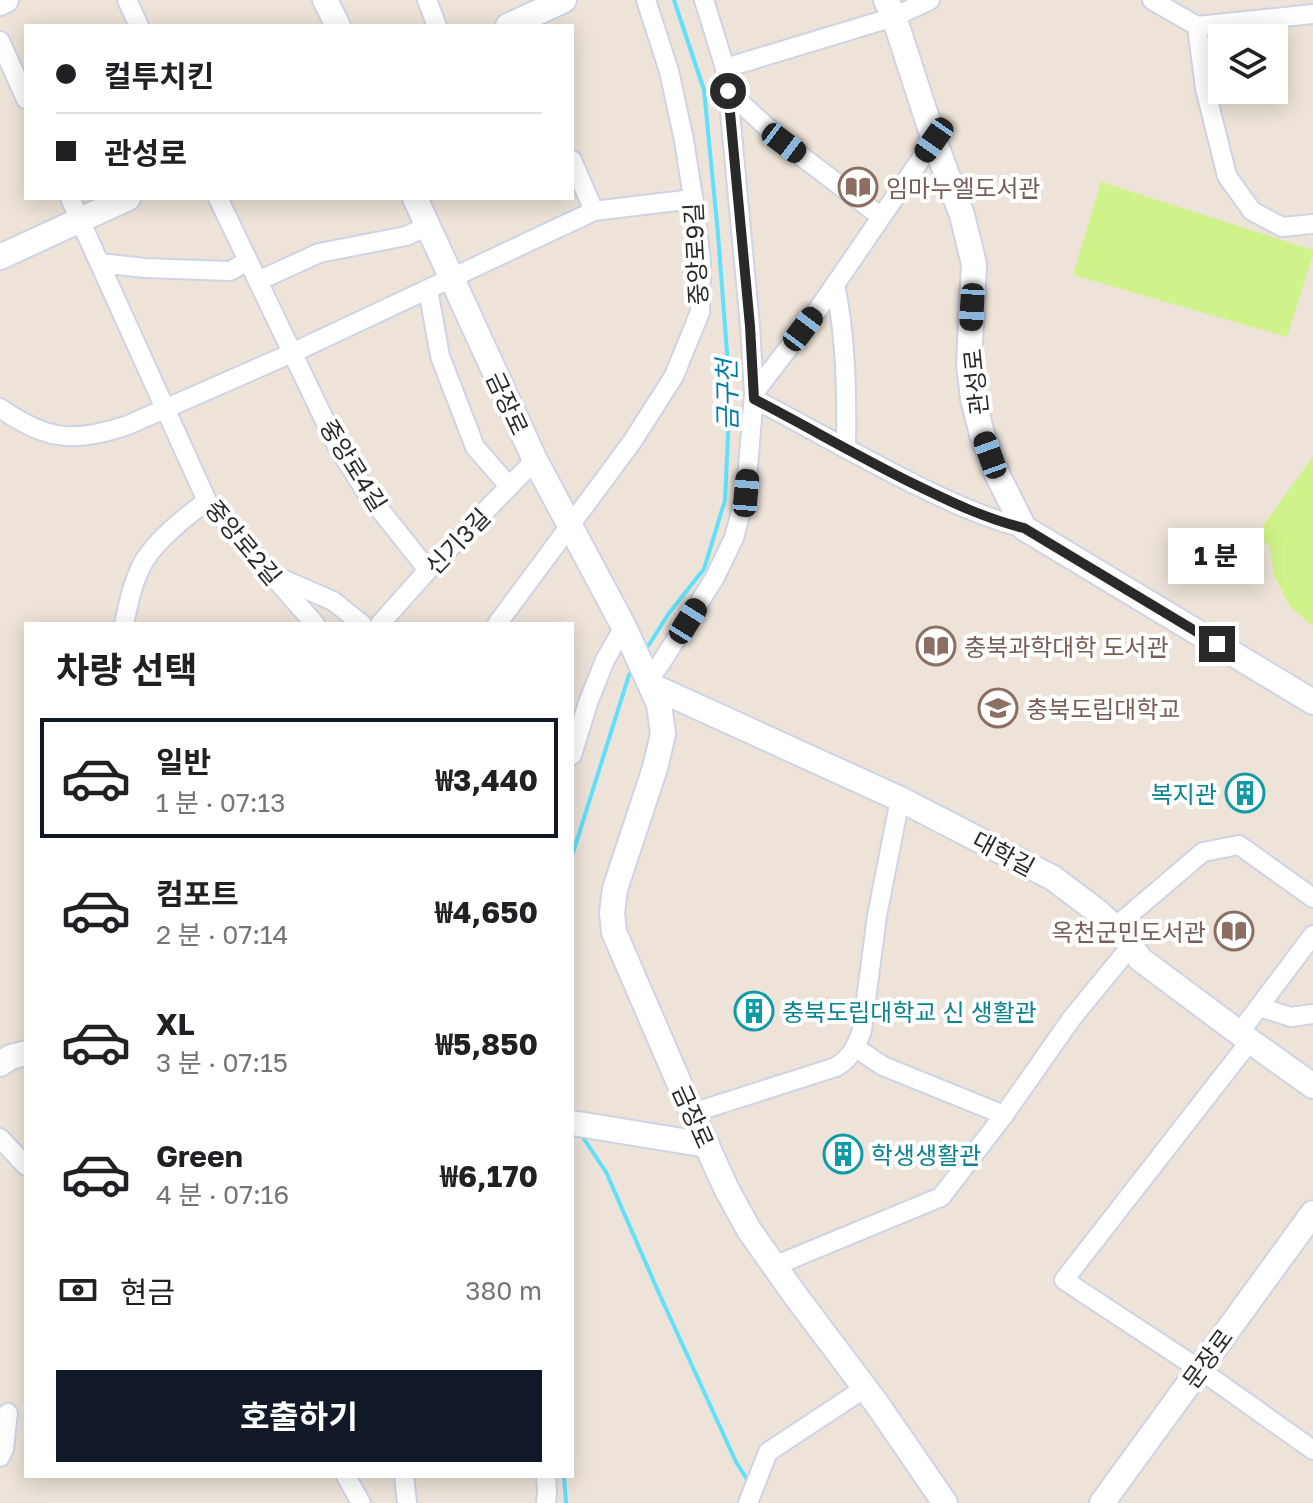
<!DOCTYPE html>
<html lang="ko">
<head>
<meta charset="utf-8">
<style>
	body { margin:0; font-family:"Golos Text","Noto Sans KR",sans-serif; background:#f6f6f6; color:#202124; height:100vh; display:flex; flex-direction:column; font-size:30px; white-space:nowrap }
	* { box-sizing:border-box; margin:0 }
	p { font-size:26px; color:#757577 }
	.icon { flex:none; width:44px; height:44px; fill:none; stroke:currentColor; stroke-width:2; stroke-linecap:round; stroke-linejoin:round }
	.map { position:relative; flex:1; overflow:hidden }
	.panel { position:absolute; left:24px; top:622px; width:550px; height:856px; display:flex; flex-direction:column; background:#fff; border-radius:0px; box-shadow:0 4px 20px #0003 }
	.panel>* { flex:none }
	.top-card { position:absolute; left:24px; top:24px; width:550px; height:176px; border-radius:0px; box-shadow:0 4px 20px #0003; display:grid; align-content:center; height:176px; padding:0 32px; background:#fff }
	.fabs { position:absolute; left:1208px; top:24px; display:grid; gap:16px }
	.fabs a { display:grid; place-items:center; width:80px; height:80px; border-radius:0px; background:#fff; box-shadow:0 4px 20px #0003; font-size:40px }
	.end { position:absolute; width:36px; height:36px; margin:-18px; border:10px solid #292929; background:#fff; box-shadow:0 0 0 4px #fff }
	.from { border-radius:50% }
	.bubble { position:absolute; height:56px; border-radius:0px; background:#fff; box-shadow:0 4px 20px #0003; font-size:26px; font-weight:700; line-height:56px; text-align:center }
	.car { position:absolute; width:24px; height:48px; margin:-24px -12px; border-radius:10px; box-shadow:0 0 6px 2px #0007; background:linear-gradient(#222 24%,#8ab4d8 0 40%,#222 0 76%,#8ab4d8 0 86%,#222 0) }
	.top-card b { display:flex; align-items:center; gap:28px; height:76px; font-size:30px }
	.top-card b+b { border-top:2px solid #e0e0e0 }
	.top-card i { width:20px; height:20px; background:#202124 }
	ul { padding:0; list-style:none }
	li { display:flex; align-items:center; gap:24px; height:120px; margin:0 16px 12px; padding:0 16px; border:4px solid transparent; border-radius:0px }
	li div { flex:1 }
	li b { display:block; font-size:30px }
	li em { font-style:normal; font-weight:700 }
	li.on { border-color:#111827 }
	li>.icon { width:72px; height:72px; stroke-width:1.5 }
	h2 { padding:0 32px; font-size:36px; line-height:96px }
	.pay { display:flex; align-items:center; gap:20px; height:88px; padding:0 32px; font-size:30px }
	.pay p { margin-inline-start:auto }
	.primary-button { display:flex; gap:16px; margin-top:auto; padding:16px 32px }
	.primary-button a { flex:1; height:92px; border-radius:0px; background:#111827; color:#fff; font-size:32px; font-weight:700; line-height:92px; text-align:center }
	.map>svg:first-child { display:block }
	.pitch { fill:#cff38a }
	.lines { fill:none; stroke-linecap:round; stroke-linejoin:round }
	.stream { stroke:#60e0fb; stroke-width:4 }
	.street-casing { stroke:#ced4e4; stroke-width:22 }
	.secondary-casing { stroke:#ced4e4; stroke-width:28 }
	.street { stroke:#fff; stroke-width:18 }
	.secondary { stroke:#fff; stroke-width:24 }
	.route { stroke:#292929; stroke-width:10 }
	.labels { text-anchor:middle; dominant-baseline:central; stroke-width:8; stroke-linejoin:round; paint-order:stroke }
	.education-label { font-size:24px; fill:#785e54; stroke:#fff; text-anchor:start }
	.street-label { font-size:24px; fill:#292929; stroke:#fff }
	.culture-label { font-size:24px; fill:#0d838f; stroke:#fff; text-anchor:start }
	.water-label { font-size:26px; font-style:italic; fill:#007ca7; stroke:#fff }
</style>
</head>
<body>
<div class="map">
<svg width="1313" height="1503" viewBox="0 0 1313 1503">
	<rect width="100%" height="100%" fill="#ede3d9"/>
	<!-- pitch -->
	<g class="pitch">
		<polygon points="1101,182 1313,250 1313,255 1287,337 1073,275"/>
		<polygon points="1313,456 1313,626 1290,607 1274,575 1270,546 1256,536"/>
	</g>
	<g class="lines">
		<!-- stream -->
		<g class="stream">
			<polyline points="645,651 669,613 704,569 725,500 730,392 718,234 704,90 674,0"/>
			<polyline points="572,856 629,675 633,669"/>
			<polyline points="580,1133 606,1172 658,1291 736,1462 750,1484"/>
			<polyline points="564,1476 566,1503"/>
		</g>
		<defs>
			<g id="street">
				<polyline points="127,0 139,26"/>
				<polyline points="427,0 437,26"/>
				<polyline points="1152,0 1197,26 1313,14"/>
				<polyline points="1197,26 1205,88 1227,176 1252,211 1282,227 1313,224"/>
				<polyline points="0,41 26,99"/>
				<polyline points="725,68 894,17 930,0"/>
				<polyline points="728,91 784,143 880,216"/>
				<polyline points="572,160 594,211"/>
				<polyline points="70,198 207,501 315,624"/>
				<polyline points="218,198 338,448 369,496 428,570"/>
				<polyline points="100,263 145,268 230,271 248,261"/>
				<polyline points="258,281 319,253 406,236 428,226"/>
				<path d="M835 284C846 338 847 393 846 448"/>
				<polyline points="428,289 440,356 475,447 509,486"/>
				<polyline points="754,393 819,308 934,140"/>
				<path d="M754 399C810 428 865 460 922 488 955 504 988 519 1024 528"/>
				<path d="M0 408C47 441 75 443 128 425L292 353 594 211 693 199"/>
				<polyline points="278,577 333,601 362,624"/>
				<path d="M124 624C128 605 132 586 140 569 150 545 186 516 207 501"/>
				<polyline points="380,624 428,570 535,460"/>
				<polyline points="497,624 632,442 674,376 700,312 701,262 695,210 684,140 669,71 646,0"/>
				<polyline points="649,679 661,663 714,579 734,538 746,493 754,393 750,326 728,91 725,68 704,0"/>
				<polyline points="572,755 588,703 605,660 624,627"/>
				<polyline points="1115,927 1203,852 1239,845 1313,898"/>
				<polyline points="1259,1007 1291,1017 1313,1014"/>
				<polyline points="1240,1032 1313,935"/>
				<polyline points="1250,1041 1064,1280 1199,1369 1313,1450"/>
				<polyline points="856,1048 883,1066 1004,1115"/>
				<path d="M692 1113 836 1067C851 1058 856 1047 862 1030L877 916 900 799"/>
				<polyline points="0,1138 26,1166"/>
				<polyline points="774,1266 941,1197 1004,1115 1072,1018 1131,946"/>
				<polyline points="0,1457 4,1449 8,1413"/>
				<polyline points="346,1476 361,1503"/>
				<polyline points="404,1476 407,1503"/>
				<polyline points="546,1503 547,1492 546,1476"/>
				<polyline points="748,1503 768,1452 865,1388"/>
			</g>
			<g id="secondary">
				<polyline points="325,0 338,26"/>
				<polyline points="886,0 894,17 934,140 962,215 974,264 969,364 973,399 982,434 998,476 1024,528 1313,702"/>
				<polyline points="0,3 6,0"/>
				<polyline points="508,26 564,0"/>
				<polyline points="415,198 535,460 624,627 659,704 663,734 655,768 615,889 612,913 614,932 692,1113 727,1190 749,1230 795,1295 877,1404 945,1503"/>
				<polyline points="0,257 128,198"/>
				<polyline points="652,686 900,799 1053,878 1098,912 1124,936 1140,959 1250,1041 1313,1086"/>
				<polyline points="0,1064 11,1057 26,1053"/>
				<polyline points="572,1123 707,1145"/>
				<polyline points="1102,1503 1313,1213"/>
			</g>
		</defs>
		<!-- street casing -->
		<use href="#street" class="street-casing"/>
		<!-- secondary casing -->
		<use href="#secondary" class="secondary-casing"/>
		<!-- street -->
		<use href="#street" class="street"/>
		<!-- secondary -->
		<use href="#secondary" class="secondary"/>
	</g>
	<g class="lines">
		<!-- route -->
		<path class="route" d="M728 91 750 326 754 399C808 427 861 458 916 485 951 502 986 519 1024 528L1217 644"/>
	</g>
	<!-- icons -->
	<defs>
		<symbol id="library-ring" viewBox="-11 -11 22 22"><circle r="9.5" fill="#fff" stroke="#8d6e63" stroke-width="1.5"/><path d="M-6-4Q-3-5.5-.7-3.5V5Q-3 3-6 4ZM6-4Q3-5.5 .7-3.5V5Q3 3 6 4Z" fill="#8d6e63"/></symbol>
		<symbol id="university-ring" viewBox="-11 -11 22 22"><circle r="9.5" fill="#fff" stroke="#8d6e63" stroke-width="1.5"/><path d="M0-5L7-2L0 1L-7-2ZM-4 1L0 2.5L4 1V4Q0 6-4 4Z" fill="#8d6e63"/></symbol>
		<symbol id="building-ring" viewBox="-11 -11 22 22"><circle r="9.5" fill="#fff" stroke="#0f9aa8" stroke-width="1.5"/><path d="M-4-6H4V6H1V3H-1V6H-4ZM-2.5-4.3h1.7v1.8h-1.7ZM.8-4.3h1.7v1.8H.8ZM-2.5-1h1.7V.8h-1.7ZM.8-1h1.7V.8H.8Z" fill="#0f9aa8"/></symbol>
	</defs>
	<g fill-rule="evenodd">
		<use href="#library-ring" x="836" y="165" width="44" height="44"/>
		<use href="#library-ring" x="914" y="624" width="44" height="44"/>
		<use href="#university-ring" x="976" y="686" width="44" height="44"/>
		<use href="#building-ring" x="1223" y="771" width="44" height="44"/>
		<use href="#library-ring" x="1212" y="909" width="44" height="44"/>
		<use href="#building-ring" x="732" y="989" width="44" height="44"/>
		<use href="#building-ring" x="821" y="1132" width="44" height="44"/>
	</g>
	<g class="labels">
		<!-- education labels -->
		<g class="education-label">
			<text x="886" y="187">임마누엘도서관</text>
			<text x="964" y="646">충북과학대학 도서관</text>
			<text x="1026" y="708">충북도립대학교</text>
			<text x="1206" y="931" text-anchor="end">옥천군민도서관</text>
		</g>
		<!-- street labels -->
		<g class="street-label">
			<text transform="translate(695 254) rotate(-93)">중앙로9길</text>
			<text transform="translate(975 382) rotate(-96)">관성로</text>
			<text transform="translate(508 403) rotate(65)">금장로</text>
			<text transform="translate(354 465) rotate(58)">중앙로4길</text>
			<text transform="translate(457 541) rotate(-46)">신기3길</text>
			<text transform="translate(244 542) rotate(50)">중앙로2길</text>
			<text transform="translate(1004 853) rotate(28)">대학길</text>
			<text transform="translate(694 1116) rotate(66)">금장로</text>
			<text transform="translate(1207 1358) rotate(-54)">문장로</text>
		</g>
		<!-- culture labels -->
		<g class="culture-label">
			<text x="1217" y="793" text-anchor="end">복지관</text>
			<text x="782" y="1011">충북도립대학교 신 생활관</text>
			<text x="871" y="1154">학생생활관</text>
		</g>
		<!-- water labels -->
		<g class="water-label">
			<text transform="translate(727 395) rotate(-91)">금구천</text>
		</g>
	</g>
</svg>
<div class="fabs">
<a><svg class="icon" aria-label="layers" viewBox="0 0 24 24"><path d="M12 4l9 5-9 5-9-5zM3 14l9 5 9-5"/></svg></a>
</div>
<i class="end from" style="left:728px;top:91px"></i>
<i class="end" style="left:1217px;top:644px"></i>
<div class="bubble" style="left:1168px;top:528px;width:96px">1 분</div>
<i class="car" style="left:934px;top:140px;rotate:215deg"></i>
<i class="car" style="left:784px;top:143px;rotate:127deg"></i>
<i class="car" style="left:972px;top:307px;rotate:183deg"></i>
<i class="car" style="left:803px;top:329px;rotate:37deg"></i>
<i class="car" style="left:990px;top:455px;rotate:340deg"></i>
<i class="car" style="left:746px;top:493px;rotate:5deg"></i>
<i class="car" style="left:688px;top:621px;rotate:32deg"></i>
<div class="top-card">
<b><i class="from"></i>컬투치킨</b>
<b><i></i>관성로</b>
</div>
<section class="panel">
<h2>차량 선택</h2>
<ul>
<li class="on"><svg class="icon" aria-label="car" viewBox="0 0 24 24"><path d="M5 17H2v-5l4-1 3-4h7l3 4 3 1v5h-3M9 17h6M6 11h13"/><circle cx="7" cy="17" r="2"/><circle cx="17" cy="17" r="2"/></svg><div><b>일반</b><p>1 분 · 07:13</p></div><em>₩3,440</em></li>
<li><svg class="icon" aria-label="car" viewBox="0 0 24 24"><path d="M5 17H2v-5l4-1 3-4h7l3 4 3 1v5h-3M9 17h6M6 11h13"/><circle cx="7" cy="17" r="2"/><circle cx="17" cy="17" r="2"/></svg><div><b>컴포트</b><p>2 분 · 07:14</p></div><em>₩4,650</em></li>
<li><svg class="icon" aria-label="car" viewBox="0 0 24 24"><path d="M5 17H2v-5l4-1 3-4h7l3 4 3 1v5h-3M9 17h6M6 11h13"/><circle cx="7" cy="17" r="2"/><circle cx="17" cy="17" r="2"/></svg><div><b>XL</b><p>3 분 · 07:15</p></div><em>₩5,850</em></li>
<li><svg class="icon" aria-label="car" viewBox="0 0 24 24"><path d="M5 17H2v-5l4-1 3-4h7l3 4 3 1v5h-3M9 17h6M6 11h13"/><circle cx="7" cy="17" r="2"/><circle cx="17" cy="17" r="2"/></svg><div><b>Green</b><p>4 분 · 07:16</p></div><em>₩6,170</em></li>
</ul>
<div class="pay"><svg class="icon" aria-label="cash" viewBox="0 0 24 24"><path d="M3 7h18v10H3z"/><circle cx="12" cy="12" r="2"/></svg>현금<p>380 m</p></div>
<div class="primary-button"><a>호출하기</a></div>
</section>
</div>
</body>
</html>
